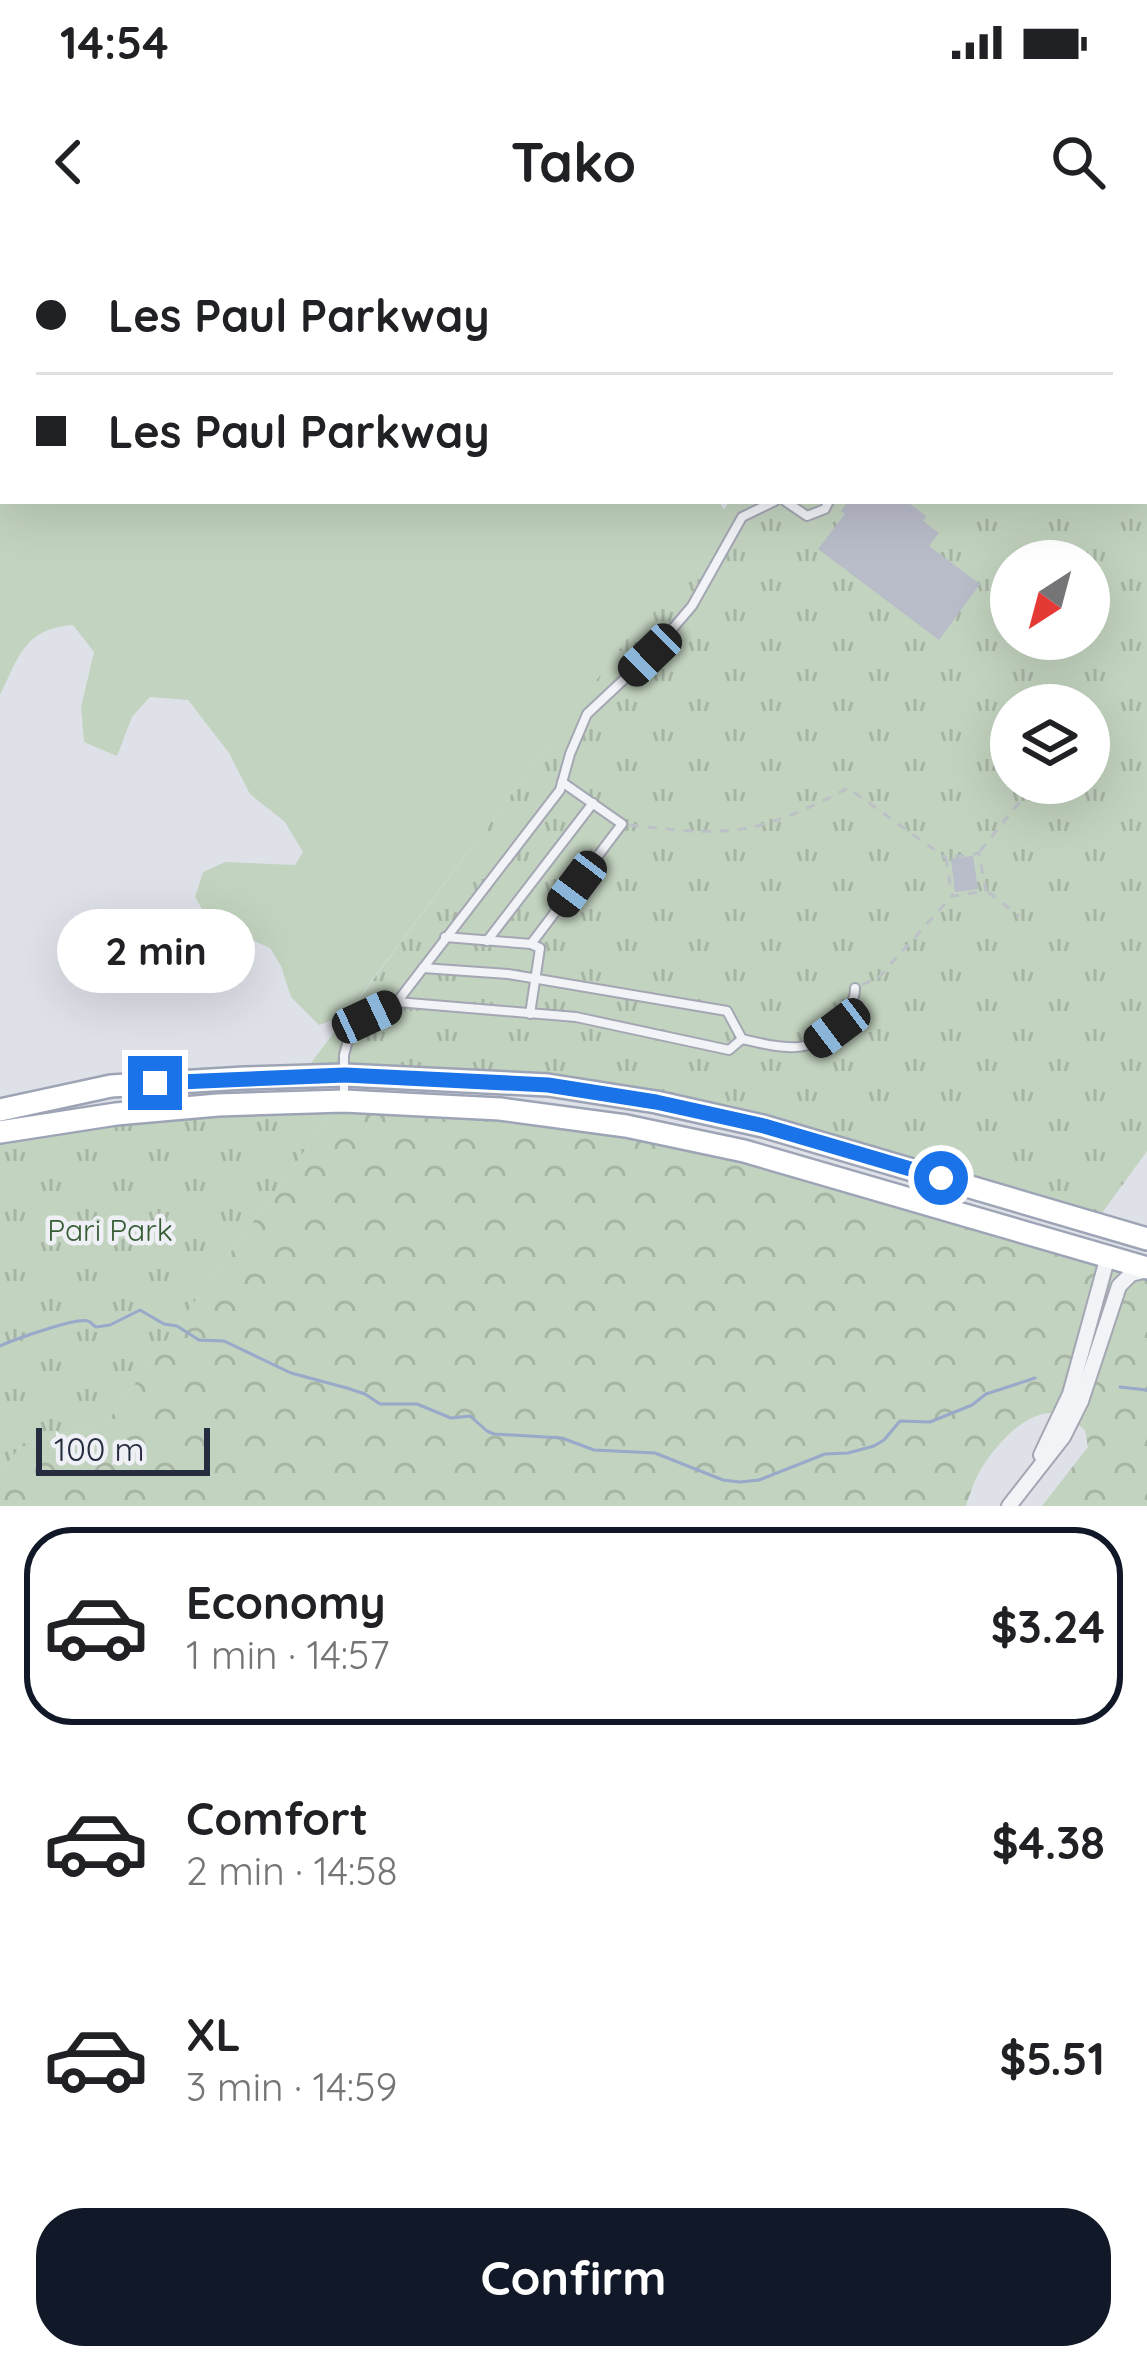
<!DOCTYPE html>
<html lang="en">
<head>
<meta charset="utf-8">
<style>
	body { margin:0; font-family:Quicksand,sans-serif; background:#f2f2f2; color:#202124; height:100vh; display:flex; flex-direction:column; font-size:45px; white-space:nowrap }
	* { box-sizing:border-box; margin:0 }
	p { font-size:39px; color:#757577 }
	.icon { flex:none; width:66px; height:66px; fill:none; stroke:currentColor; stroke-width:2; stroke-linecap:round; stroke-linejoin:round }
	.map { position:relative; height:1266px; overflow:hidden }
	.sheet { display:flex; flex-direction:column; background:#fff; flex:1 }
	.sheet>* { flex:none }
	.top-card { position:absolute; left:0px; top:0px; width:1149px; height:264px; box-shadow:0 12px 48px #0002; display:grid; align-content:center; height:264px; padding:0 36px; background:#fff }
	.needle { width:78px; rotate:216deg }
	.buttons { position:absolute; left:990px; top:300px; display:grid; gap:24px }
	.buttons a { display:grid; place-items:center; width:120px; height:120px; border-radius:50%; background:#fff; box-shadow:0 12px 48px #0002; font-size:60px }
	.scale { position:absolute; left:36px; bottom:30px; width:174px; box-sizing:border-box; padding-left:12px; border:6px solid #272d40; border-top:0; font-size:33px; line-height:42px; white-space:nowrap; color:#272d40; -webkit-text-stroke:9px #eef0f6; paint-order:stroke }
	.end { position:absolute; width:54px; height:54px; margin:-27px; border:15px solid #1a73e8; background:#fff; box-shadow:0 0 0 6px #fff }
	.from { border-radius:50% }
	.bubble { position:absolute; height:84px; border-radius:42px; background:#fff; box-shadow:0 12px 48px #0002; font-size:39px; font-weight:700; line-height:84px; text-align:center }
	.car { position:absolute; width:36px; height:72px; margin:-36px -18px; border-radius:15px; box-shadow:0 0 9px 3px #0007; background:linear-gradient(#222 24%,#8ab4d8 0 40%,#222 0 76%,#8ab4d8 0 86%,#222 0) }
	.top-card b { display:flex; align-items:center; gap:42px; height:114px; font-size:45px }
	.top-card b+b { border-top:3px solid #e0e0e0 }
	.top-card i { width:30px; height:30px; background:#202124 }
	ul { padding:21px 0 0; list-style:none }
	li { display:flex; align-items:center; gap:36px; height:198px; margin:0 24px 18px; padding:0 12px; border:6px solid transparent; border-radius:48px }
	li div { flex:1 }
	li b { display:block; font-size:45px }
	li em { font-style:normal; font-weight:700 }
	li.selected { border-color:#111827 }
	li>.icon { width:108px; height:108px; stroke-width:1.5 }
	.primary-button { display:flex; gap:24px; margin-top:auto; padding:24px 36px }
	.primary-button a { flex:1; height:138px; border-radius:48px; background:#111827; color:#fff; font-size:48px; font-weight:700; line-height:138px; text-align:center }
	.status { display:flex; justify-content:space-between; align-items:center; height:84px; padding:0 60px; background:#fff; direction:ltr }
	.status svg { height:33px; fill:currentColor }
	header { display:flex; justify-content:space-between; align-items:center; height:156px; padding:0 36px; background:#fff; font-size:54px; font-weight:700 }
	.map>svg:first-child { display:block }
	.grass { fill:#c2d3bf }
	.forest { fill:url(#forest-crowns) }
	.park { fill:url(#park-tufts); fill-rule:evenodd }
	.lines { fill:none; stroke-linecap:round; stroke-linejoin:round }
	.stream { stroke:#98a9ca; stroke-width:3 }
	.building { fill:#b9bcc9 }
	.service-casing { stroke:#a4a7b3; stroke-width:12 }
	.minor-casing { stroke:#a4a7b3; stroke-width:18 }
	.primary-casing { stroke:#9da4b5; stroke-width:26 }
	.path { stroke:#bcc0c7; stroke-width:3; stroke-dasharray:9 9; stroke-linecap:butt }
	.service { stroke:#f1f3f7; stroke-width:8 }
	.minor { stroke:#f1f3f7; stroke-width:14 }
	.primary { stroke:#fff; stroke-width:21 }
	.route { stroke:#1a73e8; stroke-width:15 }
	.labels { text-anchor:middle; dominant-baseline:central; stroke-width:9; stroke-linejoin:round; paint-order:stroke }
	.park-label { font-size:30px; fill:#365c34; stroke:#eef0f6 }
</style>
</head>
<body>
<div class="status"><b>14:54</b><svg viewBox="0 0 49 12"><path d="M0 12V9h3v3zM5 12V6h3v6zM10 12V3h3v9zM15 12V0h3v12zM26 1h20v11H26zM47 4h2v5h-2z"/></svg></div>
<header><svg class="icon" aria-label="back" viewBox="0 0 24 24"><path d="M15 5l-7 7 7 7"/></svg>Tako<svg class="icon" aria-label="search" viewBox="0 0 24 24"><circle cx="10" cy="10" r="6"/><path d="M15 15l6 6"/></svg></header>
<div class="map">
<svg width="1147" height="1266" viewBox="0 0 1147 1266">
	<defs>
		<pattern id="forest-crowns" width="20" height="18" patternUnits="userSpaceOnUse" patternTransform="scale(3)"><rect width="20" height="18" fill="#c2d3bf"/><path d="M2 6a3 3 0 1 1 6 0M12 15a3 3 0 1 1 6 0" fill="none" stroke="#a7b5a5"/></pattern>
		<pattern id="park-tufts" width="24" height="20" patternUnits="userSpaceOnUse" patternTransform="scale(3)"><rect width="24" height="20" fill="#c2d3bf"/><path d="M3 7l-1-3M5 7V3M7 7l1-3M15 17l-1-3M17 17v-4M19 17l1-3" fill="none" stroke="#a7b5a5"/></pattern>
	</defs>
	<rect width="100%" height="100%" fill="#dfe1e9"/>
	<!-- grass -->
	<path class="grass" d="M3 97V261H719L724 270 346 775 319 785 291 757 281 726 270 708 209 681 195 657 203 632 225 622 295 625 303 612 285 582 250 554 229 513 188 460 150 457 132 477 117 516 84 502 81 467 94 412 73 385C25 388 19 416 0 455V101Z"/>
	<!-- forest -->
	<path class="forest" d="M338 865 474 871 749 917 1147 1030V1266H1042L1088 1207 1085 1190C1075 1182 1064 1174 1051 1173 1023 1173 993 1208 980 1231 974 1241 970 1254 966 1266H0V1233L23 1203 106 1183Z"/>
	<!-- park -->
	<g class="park">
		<polygon points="499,0 1032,0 1036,3 498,3"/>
		<path d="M1132 0H1147V911L1102 973 734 871 511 834 311 823 730 261H1146V3H1129ZM1011 321H1089V399H1011ZM1011 465H1089V543H1011Z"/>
		<polygon points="338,865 106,1183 23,1203 0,1233 0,897 80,883"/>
	</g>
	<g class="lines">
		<!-- stream -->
		<g class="stream">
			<path d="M0 1106C13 1100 77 1077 88 1081 91 1082 93 1085 96 1087L110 1085 140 1070 164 1084 177 1086 199 1100 224 1101 291 1133 347 1148 365 1154 380 1164H417L451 1178 470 1176 487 1191 494 1194 562 1198 594 1210 655 1213 723 1240 740 1242 759 1240 825 1214 848 1213 874 1206 884 1200 900 1181 930 1182 972 1165 986 1154 1035 1138"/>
			<polyline points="1120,1147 1147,1150"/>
		</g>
	</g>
	<!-- building -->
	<g class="building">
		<polygon points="848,261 906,261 926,276 923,281 939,293 929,306 980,344 939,400 818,309 845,274 841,271"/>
		<polygon points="973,616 978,649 955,652 951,619"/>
	</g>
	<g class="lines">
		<defs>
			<g id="service">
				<polyline points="785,261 807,276 825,269 829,261"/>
				<polyline points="445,697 531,704"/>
				<polyline points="487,701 593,563"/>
				<path d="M423 728 508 734 727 771 742 799C785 809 819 818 845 774 851 764 855 759 855 748"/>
				<polyline points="397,762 560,550 570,514 587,474 650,415 692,366 742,277 775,261"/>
				<polyline points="530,774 540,708 531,704 622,584 562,542"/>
				<polyline points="344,860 344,815 350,793 367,777 397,762 576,777 729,810 742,799"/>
			</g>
			<g id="minor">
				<polyline points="46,3 49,0"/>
				<polyline points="483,3 484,0"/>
				<polyline points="0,63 3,59"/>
				<polyline points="1041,1215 1070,1154 1108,1016"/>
				<polyline points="1009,1266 1063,1197 1081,1161 1119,1046 1131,1034 1147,1030"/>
			</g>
			<g id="primary">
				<polyline points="0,870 111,846 244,838 345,835 548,845 656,862 763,886 1147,999"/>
				<polyline points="0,892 116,874 218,865 344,861 500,869 626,886 744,911 1147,1028"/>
			</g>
		</defs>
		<!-- service casing -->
		<use href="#service" class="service-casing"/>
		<!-- minor casing -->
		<use href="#minor" class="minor-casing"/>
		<!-- primary casing -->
		<use href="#primary" class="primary-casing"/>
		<!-- path -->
		<g class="path">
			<polyline points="1068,543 1070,544"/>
			<path d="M630 585C672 590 720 596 761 585 791 577 821 562 848 548L946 618"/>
			<polyline points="980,611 1035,543"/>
			<polyline points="988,652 1019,676"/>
			<polyline points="862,745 879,737 952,656 986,651 979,613 946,618 952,656"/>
		</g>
		<!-- service -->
		<use href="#service" class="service"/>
		<!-- minor -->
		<use href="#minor" class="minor"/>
		<!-- primary -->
		<use href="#primary" class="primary"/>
	</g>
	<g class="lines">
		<!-- route -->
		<polyline class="route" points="155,843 345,835 548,845 656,862 764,886 941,938"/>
	</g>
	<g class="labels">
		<!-- park labels -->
		<g class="park-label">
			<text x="110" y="990">Pari Park</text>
		</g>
	</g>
</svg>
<div class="buttons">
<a><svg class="needle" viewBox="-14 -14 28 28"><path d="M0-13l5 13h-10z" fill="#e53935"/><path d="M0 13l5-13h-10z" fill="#757577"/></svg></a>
<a><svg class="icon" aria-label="layers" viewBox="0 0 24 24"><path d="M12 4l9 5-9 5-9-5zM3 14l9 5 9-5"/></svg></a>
</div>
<div class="scale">100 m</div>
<i class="end from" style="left:941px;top:938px"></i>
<i class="end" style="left:155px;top:843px"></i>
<div class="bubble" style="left:57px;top:669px;width:198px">2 min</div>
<i class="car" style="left:650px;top:415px;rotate:226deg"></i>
<i class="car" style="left:577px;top:644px;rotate:217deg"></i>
<i class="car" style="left:367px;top:777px;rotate:65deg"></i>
<i class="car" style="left:837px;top:788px;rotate:233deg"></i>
<div class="top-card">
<b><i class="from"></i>Les Paul Parkway</b>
<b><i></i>Les Paul Parkway</b>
</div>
</div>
<section class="sheet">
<ul>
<li class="selected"><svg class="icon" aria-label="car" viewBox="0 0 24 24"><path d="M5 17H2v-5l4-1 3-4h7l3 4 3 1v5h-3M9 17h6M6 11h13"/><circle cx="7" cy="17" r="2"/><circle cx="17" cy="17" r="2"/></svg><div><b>Economy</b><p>1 min · 14:57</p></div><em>$3.24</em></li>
<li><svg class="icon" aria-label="car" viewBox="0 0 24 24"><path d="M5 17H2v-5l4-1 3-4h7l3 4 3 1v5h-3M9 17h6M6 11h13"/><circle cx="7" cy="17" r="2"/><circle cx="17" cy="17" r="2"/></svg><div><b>Comfort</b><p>2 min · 14:58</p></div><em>$4.38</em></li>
<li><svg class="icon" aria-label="car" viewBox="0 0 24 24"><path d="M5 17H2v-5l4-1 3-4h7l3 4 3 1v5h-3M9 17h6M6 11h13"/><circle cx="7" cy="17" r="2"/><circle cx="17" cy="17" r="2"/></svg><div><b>XL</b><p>3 min · 14:59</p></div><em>$5.51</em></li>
</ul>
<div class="primary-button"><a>Confirm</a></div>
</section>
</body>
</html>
